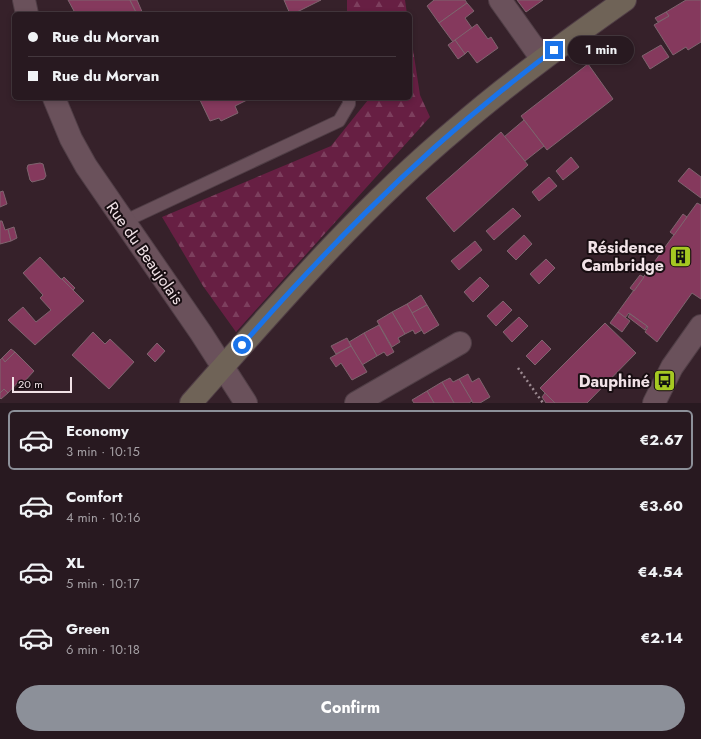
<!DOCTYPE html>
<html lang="en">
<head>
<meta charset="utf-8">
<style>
	body { margin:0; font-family:Jost,sans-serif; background:#34262d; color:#f1f3f6; height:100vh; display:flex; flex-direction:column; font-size:15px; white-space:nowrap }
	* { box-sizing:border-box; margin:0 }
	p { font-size:13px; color:#a5a0a5 }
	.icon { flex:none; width:22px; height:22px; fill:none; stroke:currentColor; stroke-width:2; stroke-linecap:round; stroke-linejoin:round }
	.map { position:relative; height:403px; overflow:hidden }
	.sheet { display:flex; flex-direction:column; background:#281920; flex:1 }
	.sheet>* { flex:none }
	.hud { position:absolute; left:12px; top:12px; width:400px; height:88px; border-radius:6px; box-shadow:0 2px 6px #0003,0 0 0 1px #44383e; display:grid; align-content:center; height:88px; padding:0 16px; background:#281920 }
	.scale { position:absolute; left:12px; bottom:10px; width:60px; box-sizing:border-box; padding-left:4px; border:2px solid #f1e2e7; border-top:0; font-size:11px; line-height:14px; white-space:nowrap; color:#f1e2e7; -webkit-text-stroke:3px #180e12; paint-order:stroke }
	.end { position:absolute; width:18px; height:18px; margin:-9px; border:5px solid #1a73e8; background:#fff; box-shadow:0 0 0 2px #fff }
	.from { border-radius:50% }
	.bubble { position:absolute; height:28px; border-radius:14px; background:#281920; box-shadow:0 2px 6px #0003,0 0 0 1px #44383e; font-size:13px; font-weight:700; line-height:28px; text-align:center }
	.hud b { display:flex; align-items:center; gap:14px; height:38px; font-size:15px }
	.hud b+b { border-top:1px solid #44383e }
	.hud i { width:10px; height:10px; background:#f1f3f6 }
	ul { padding:7px 0 0; list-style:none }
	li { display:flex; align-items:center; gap:12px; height:60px; margin:0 8px 6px; padding:0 8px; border:2px solid transparent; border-radius:6px }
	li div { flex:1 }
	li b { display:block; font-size:15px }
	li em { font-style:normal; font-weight:700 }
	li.on { border-color:#8c9099 }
	li>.icon { width:36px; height:36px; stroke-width:1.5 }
	.cta { display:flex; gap:8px; margin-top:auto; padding:8px 16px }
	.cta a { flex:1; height:46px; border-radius:24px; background:#8c9099; color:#fff; font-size:16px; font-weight:700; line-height:46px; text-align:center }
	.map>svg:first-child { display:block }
	.forest { fill:url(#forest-firs) }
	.building { fill:#85395d; stroke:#7e646e }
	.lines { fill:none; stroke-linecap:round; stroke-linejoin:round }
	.lane-casing { stroke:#503e46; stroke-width:14 }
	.street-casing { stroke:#503e46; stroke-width:24 }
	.secondary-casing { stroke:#503e46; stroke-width:24 }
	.path { stroke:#9c8a91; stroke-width:2.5; stroke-dasharray:2 3; stroke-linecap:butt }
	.lane { stroke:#6a515b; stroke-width:12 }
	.street { stroke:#6a515b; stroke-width:22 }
	.secondary { stroke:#6f6357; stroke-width:22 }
	.route { stroke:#1a73e8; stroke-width:5 }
	.labels { text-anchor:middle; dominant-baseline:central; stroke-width:4; stroke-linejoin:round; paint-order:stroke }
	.poi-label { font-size:16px; font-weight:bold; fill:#f1e2e7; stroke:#180e12; text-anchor:end }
	.street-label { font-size:16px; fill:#f1e2e7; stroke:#180e12 }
</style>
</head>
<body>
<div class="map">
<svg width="701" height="403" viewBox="0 0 701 403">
	<defs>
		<pattern id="forest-firs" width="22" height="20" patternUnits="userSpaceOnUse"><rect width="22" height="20" fill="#671f43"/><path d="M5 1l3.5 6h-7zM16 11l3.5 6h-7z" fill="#7d3f5e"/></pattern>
	</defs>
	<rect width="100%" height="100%" fill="#36212a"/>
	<!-- forest -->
	<g class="forest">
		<polygon points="347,0 405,0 407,14 347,14"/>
		<polygon points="410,30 420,95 430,117 236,332 203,286 162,217 331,146 368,100 368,98 410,98"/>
	</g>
	<!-- building -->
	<g class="building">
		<polygon points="68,0 130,0 137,14 73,14 72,12 74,11"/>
		<polygon points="130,0 137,0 143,14 137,14"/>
		<polygon points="284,0 321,0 293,14 290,14"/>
		<polygon points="434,0 465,0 467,3 439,23 427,6"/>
		<polygon points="517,0 543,0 526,12"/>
		<polygon points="686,0 701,0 701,42 688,50 686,47 673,55 654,25 669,16 666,12"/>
		<polygon points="467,3 474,11 465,18 472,28 453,42 439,23"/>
		<polygon points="666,12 669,16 658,22 655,18"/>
		<polygon points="477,24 488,39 491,37 498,48 477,63 468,51 465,54 455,40"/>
		<polygon points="455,40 465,54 458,59 448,45"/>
		<polygon points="661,45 669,57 650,69 642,56"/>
		<polygon points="588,64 613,99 547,150 521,116"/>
		<polygon points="199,98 251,98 235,106 238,113 221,121 219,118 210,121"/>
		<polygon points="524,120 544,146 525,161 504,137"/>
		<polygon points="501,132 528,165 454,232 426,198"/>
		<polygon points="571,157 579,167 563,180 556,171"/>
		<polygon points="40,163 43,164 46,176 44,179 32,182 30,180 27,168 28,165"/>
		<polygon points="689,168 701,177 701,198 678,181"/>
		<polygon points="549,177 557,186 539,201 532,192"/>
		<polygon points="3,191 7,204 0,207 0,192"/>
		<polygon points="697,203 701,205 701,299 692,293 657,342 645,332 648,327 647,326 629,313 625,318 618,312"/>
		<polygon points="513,208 521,216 494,240 486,231"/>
		<polygon points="683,214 687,217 674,235 670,232"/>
		<polygon points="0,221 2,221 5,230 8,229 11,241 0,244"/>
		<polygon points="14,227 17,238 11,241 8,229"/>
		<polygon points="524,235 532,244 516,260 507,251"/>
		<polygon points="475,241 482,250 459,270 451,261"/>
		<polygon points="40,257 61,279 62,279 84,301 35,345 8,320 23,307 36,322 51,310 40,298 43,295 23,273"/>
		<polygon points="546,259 555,268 539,284 530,274"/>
		<polygon points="640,275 644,277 634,291 630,288"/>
		<polygon points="64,277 75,288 73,290 62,279"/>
		<polygon points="480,277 489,286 473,302 464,292"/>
		<polygon points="421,295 427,305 412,313 407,304"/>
		<polygon points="503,301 512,310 496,326 487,316"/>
		<polygon points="407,304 422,330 415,334 413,330 405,334 392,312"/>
		<polygon points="427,305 439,325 424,334 412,313"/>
		<polygon points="392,312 405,334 398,338 400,342 392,347 377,321"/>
		<polygon points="618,312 630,321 622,332 610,323"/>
		<polygon points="630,314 647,326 645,330 628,317"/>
		<polygon points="519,317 528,326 512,342 503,332"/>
		<polygon points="605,323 636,353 587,403 555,403 540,388"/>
		<polygon points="379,325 394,352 387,356 384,352 377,356 364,333"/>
		<polygon points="93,332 105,344 110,339 134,362 109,389 72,355"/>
		<polygon points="364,333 377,356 362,365 349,342"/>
		<polygon points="347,338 351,346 336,354 331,346"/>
		<polygon points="542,340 551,349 535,365 526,356"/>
		<polygon points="157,343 165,351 155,362 147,354"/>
		<polygon points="351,346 367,372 352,380 341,363 336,367 330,358"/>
		<polygon points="11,349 15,352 5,362 2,358"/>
		<polygon points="15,352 34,371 23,383 20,380 8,393 4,389 0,393 0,360 2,358 5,362"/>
		<polygon points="468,374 472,382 479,378 490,397 480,403 473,403 459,379"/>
		<polygon points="450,378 453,382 459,379 472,401 469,403 454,403 442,382"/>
		<polygon points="442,382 454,403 434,403 427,391"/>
		<polygon points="4,389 8,393 1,399 0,398 0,393"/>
		<polygon points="427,391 434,403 414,403 412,400"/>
		<polygon points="545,393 555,403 546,403 542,397"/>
	</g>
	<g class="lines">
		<defs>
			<polyline id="lane" points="123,222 339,121 349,104 349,98"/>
			<g id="street">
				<polyline points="24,0 27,14"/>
				<polyline points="500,0 542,59"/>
				<polyline points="54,98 71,139 86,166 201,333 246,403"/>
				<polyline points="356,403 460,343"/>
				<polyline points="654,403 672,367 701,326"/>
			</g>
			<path id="secondary" d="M191 403C275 308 359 210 457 128 510 82 567 41 625 0"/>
		</defs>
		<!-- lane casing -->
		<use href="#lane" class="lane-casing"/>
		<!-- street casing -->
		<use href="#street" class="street-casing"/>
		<!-- secondary casing -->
		<use href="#secondary" class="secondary-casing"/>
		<!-- path -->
		<polyline class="path" points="518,368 543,403"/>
		<!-- lane -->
		<use href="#lane" class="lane"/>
		<!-- street -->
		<use href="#street" class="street"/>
		<!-- secondary -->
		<use href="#secondary" class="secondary"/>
	</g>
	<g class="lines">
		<!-- route -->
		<path class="route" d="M242 345C322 254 406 167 501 91 519 77 536 63 554 50"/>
	</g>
	<!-- icons -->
	<defs>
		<symbol id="building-square" viewBox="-11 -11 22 22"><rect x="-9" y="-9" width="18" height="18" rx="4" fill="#a5c822" stroke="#180e12"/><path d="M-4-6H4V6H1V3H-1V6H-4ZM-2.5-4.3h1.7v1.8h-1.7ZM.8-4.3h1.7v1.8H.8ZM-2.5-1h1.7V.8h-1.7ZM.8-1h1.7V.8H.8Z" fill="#111"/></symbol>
		<symbol id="bus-square" viewBox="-11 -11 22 22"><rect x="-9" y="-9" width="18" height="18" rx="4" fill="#a5c822" stroke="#180e12"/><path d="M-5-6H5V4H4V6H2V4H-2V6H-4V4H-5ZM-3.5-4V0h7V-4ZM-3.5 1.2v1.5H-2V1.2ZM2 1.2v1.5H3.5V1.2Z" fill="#111"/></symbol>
	</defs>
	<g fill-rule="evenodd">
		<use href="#building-square" x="668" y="244" width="25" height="25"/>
		<use href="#bus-square" x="652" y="368" width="25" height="25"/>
	</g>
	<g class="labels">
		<!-- poi labels -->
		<g class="poi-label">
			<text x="664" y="247">Résidence<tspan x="664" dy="18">Cambridge</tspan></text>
			<text x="650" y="381">Dauphiné</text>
		</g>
		<!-- street labels -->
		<g class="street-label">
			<text transform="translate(145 253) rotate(55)">Rue du Beaujolais</text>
		</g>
	</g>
</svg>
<div class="scale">20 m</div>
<i class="end from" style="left:242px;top:345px"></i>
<i class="end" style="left:554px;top:50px"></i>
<div class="bubble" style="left:568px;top:36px;width:66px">1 min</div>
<div class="hud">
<b><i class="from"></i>Rue du Morvan</b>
<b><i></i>Rue du Morvan</b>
</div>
</div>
<section class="sheet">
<ul>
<li class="on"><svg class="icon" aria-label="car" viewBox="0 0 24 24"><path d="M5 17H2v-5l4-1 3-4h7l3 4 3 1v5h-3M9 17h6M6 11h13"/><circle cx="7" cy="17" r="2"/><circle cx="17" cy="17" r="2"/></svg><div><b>Economy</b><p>3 min · 10:15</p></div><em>€2.67</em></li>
<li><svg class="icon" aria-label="car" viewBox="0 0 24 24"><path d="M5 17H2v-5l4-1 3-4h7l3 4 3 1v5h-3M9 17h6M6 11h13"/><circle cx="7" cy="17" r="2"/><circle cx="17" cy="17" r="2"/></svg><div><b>Comfort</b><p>4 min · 10:16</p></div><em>€3.60</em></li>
<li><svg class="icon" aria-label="car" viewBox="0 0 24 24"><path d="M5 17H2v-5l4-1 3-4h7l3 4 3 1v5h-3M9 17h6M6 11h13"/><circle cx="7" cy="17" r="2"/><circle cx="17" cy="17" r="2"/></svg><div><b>XL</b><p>5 min · 10:17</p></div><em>€4.54</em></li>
<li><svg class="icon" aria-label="car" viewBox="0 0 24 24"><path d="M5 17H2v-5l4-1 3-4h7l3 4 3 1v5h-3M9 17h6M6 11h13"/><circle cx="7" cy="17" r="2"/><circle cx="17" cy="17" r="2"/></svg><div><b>Green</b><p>6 min · 10:18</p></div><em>€2.14</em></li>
</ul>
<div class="cta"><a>Confirm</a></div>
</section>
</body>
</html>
